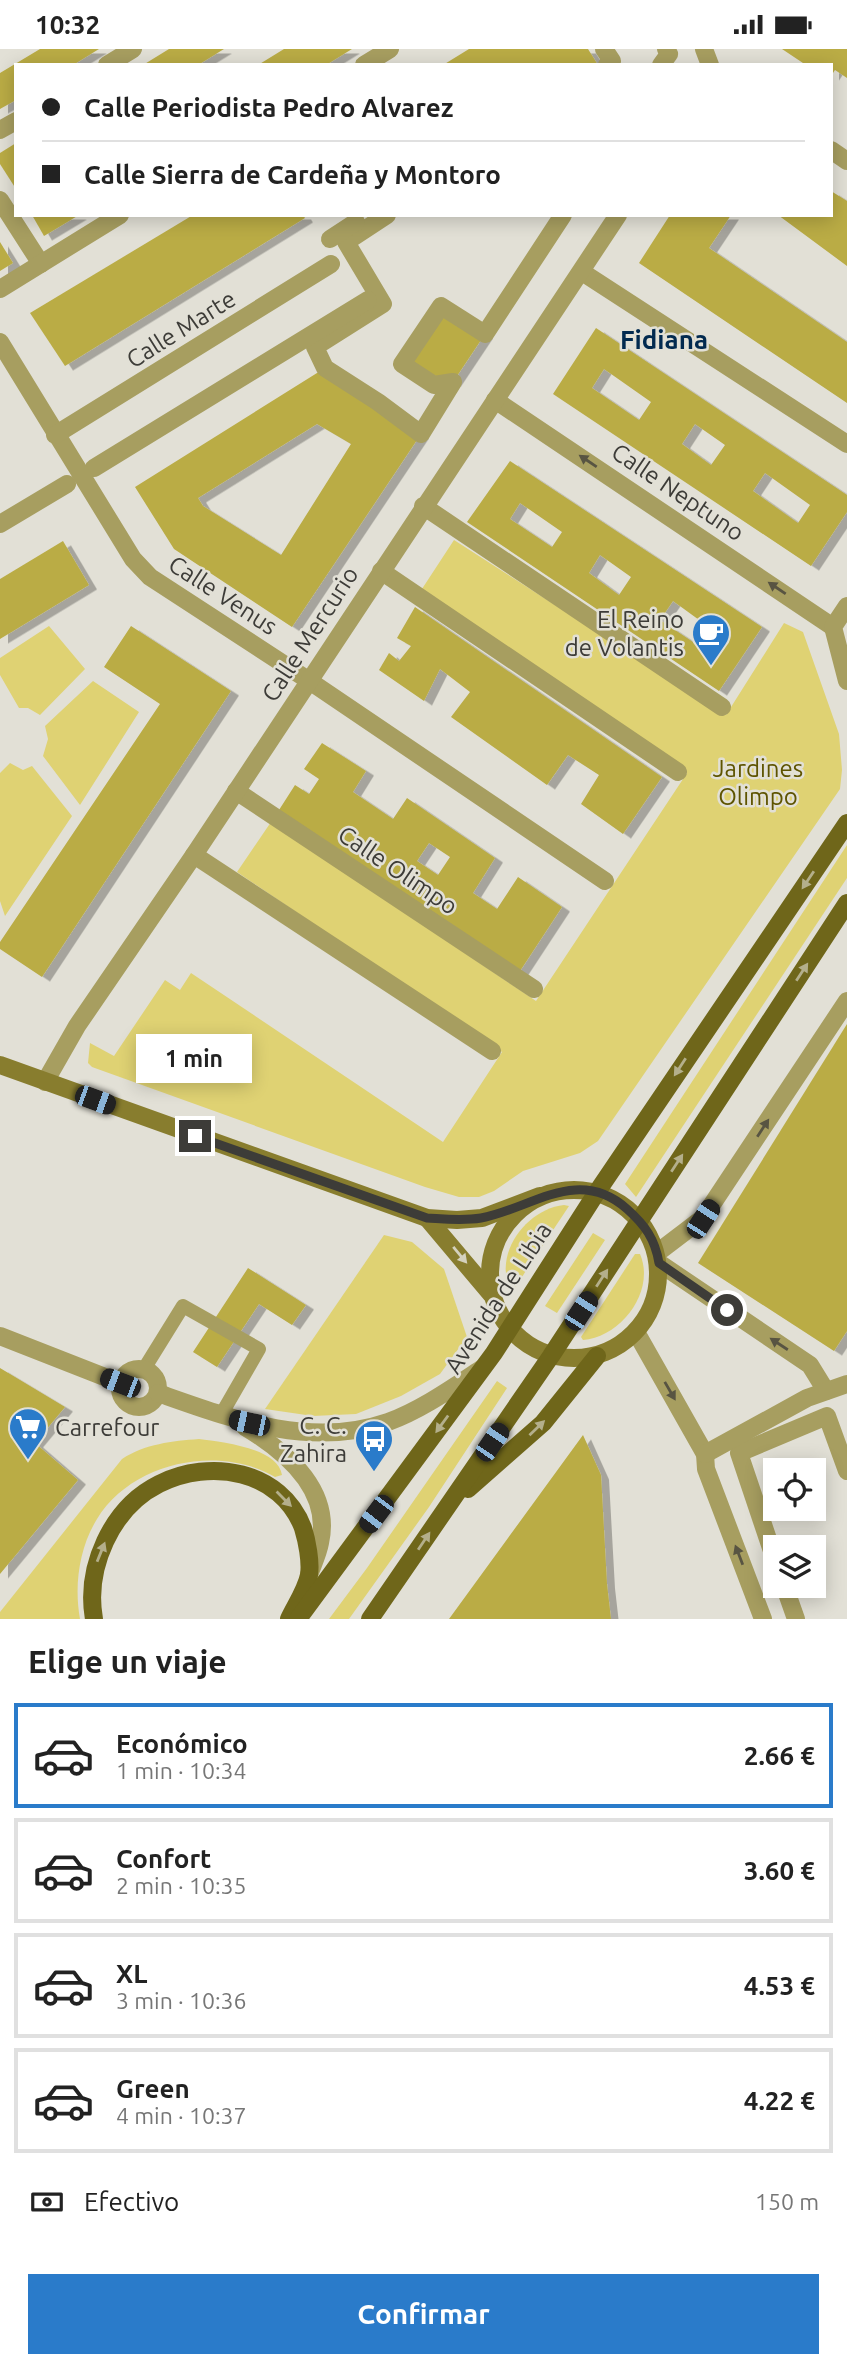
<!DOCTYPE html>
<html lang="es">
<head>
<meta charset="utf-8">
<style>
	body { margin:0; font-family:Ubuntu,sans-serif; background:#f6f6f6; color:#222; height:100vh; display:flex; flex-direction:column; font-size:26px; white-space:nowrap }
	* { box-sizing:border-box; margin:0 }
	p { font-size:23px; color:#767676 }
	.icon { flex:none; width:38px; height:38px; fill:none; stroke:currentColor; stroke-width:2; stroke-linecap:round; stroke-linejoin:round }
	.map { position:relative; height:1570px; overflow:hidden }
	.drawer { display:flex; flex-direction:column; background:#fff; flex:1 }
	.drawer>* { flex:none }
	.banner { position:absolute; left:14px; top:14px; width:819px; height:154px; border-radius:0px; box-shadow:0 4px 18px #0003; display:grid; align-content:center; height:154px; padding:0 28px; background:#fff }
	.controls { position:absolute; left:763px; top:1409px; display:grid; gap:14px }
	.controls a { display:grid; place-items:center; width:63px; height:63px; border-radius:0px; background:#fff; box-shadow:0 4px 18px #0003; font-size:35px }
	.end { position:absolute; width:32px; height:32px; margin:-16px; border:9px solid #3d3c38; background:#fff; box-shadow:0 0 0 4px #fff }
	.from { border-radius:50% }
	.bubble { position:absolute; height:49px; border-radius:0px; background:#fff; box-shadow:0 4px 18px #0003; font-size:23px; font-weight:700; line-height:49px; text-align:center }
	.car { position:absolute; width:21px; height:42px; margin:-21px -10px; border-radius:9px; box-shadow:0 0 5px 2px #0007; background:linear-gradient(#222 24%,#8ab4d8 0 40%,#222 0 76%,#8ab4d8 0 86%,#222 0) }
	.banner b { display:flex; align-items:center; gap:24px; height:66px; font-size:26px }
	.banner b+b { border-top:2px solid #e0e0e0 }
	.banner i { width:18px; height:18px; background:#222 }
	ul { padding:0; list-style:none }
	li { display:flex; align-items:center; gap:21px; height:105px; margin:0 14px 10px; padding:0 14px; border:4px solid #e0e0e0; border-radius:0px }
	li div { flex:1 }
	li b { display:block; font-size:26px }
	li em { font-style:normal; font-weight:700 }
	li.selected { border-color:#2a7bca }
	li>.icon { width:63px; height:63px; stroke-width:1.5 }
	h2 { padding:0 28px; font-size:32px; line-height:84px }
	.pay { display:flex; align-items:center; gap:18px; height:77px; padding:0 28px; font-size:26px }
	.pay p { margin-inline-start:auto }
	.cta { display:flex; gap:14px; margin-top:auto; padding:14px 28px }
	.cta a { flex:1; height:80px; border-radius:0px; background:#2a7bca; color:#fff; font-size:28px; font-weight:700; line-height:80px; text-align:center }
	.status { display:flex; justify-content:space-between; align-items:center; height:49px; padding:0 35px; background:#fff; direction:ltr }
	.status svg { height:19px; fill:currentColor }
	.map>svg:first-child { display:block }
	.green { fill:#dfd273 }
	.building { fill:#baac45; fill-rule:evenodd; filter:url(#shadow) }
	.lines { fill:none; stroke-linecap:round; stroke-linejoin:round }
	.service { stroke:#a79e60; stroke-width:14 }
	.pedestrian { stroke:#a79e60; stroke-width:18 }
	.minor { stroke:#a79e60; stroke-width:18 }
	.tertiary { stroke:#a79e60; stroke-width:18 }
	.secondary { stroke:#887d2e; stroke-width:18 }
	.primary { stroke:#6f661a; stroke-width:18 }
	.oneway { fill:#585442 }
	.oneway2 { fill:#b4af8b }
	.oneway3 { fill:#d4d1bd }
	.route { stroke:#3d3c38; stroke-width:9 }
	.labels { text-anchor:middle; dominant-baseline:central; stroke-width:5; stroke-linejoin:round; paint-order:stroke }
	.street-label { font-size:24px; fill:#3d3c38; stroke:#e2e0d6 }
	.poi-label { font-size:24px; fill:#3d3c38; stroke:#e2e0d6; text-anchor:end }
	.park-label { font-size:24px; fill:#5e5400; stroke:#e2e0d6 }
	.neighbourhood-label { font-size:26px; font-weight:bold; fill:#022a4f; stroke:#e2e0d6 }
</style>
</head>
<body>
<div class="status"><b>10:32</b><svg viewBox="0 0 49 12"><path d="M0 12V9h3v3zM5 12V6h3v6zM10 12V3h3v9zM15 12V0h3v12zM26 1h20v11H26zM47 4h2v5h-2z"/></svg></div>
<div class="map">
<svg width="847" height="1570" viewBox="0 0 847 1570">
	<defs>
		<filter id="shadow"><feDropShadow dx="8" dy="4.5" stdDeviation="0" flood-color="#0004"/></filter>
	</defs>
	<rect width="100%" height="100%" fill="#e2e0d6"/>
	<!-- green -->
	<g class="green">
		<polygon points="454,491 726,666 784,574 803,583 839,685 842,721 840,740 598,1092 580,1104 523,1122 494,1142 479,1148 459,1148 425,1138 92,1018 88,1014 90,994 114,1007 165,931 180,941 191,924 443,1093 502,1003 237,823 271,773 536,952 687,724 418,546"/>
		<polygon points="49,577 85,620 40,666 28,659 19,659 0,626 0,609"/>
		<polygon points="93,632 139,663 80,756 43,707 48,690 45,677"/>
		<polygon points="10,714 23,721 32,717 72,767 5,867 0,852 0,724"/>
		<polygon points="847,796 847,829 636,1148 625,1135"/>
		<path d="M564 1156 569 1157 512 1243C491 1207 526 1160 564 1156Z"/>
		<polygon points="593,1184 605,1191 557,1264 545,1257"/>
		<polygon points="384,1186 412,1193 444,1220 467,1288 440,1325 401,1347 356,1365 313,1367 265,1360"/>
		<path d="M635 1205H640C656 1242 621 1288 583 1291L581 1288Z"/>
		<polygon points="497,1332 507,1339 429,1458 349,1570 329,1570 367,1519"/>
		<path d="M199 1390C222 1393 278 1399 282 1426L275 1428C218 1395 132 1413 97 1470 79 1499 74 1537 80 1570H0V1563L122 1410C145 1395 172 1392 199 1390Z"/>
	</g>
	<!-- building -->
	<g class="building">
		<polygon points="40,0 99,0 73,16 16,16 16,51 0,60 0,24"/>
		<polygon points="169,0 224,0 198,16 143,16"/>
		<polygon points="284,0 352,0 326,16 258,16"/>
		<polygon points="469,0 588,0 598,16 443,16"/>
		<polygon points="782,0 847,0 847,29 835,21 831,27 831,16 806,16"/>
		<polygon points="16,94 16,140 0,115 0,104"/>
		<polygon points="831,142 847,152 847,217 778,166 831,166"/>
		<polygon points="32,166 79,166 44,187"/>
		<polygon points="193,166 303,166 305,169 65,317 30,264"/>
		<polygon points="670,166 731,166 709,199 847,293 847,354 639,214"/>
		<polygon points="0,193 13,214 0,222"/>
		<polygon points="441,257 485,285 453,333 402,315"/>
		<path d="M596 279 847 446V463L811 517 553 345ZM604 320 651 353 639 371 592 339ZM695 375 725 396 711 416 682 395ZM765 424 810 456 798 474 753 442Z"/>
		<path d="M325 319 421 385 292 578 174 500 135 438ZM317 375 351 395 281 506 203 457 198 449Z"/>
		<path d="M510 412 762 578 719 642 467 473ZM520 454 562 483 552 498 510 470ZM600 506 631 528 619 546 589 524ZM673 552 717 584 705 601 660 571Z"/>
		<polygon points="63,492 89,536 0,590 0,530"/>
		<polygon points="415,558 662,728 623,785 581,755 599,726 568,706 547,736 451,668 470,643 440,620 424,652 379,621 389,604 399,612 411,597 397,589"/>
		<polygon points="131,577 231,642 42,928 0,900 0,893 160,655 104,618"/>
		<path d="M322 694 366 722 353 743 393 770 407 749 495 809 473 844 497 860 518 828 562 858 520 922 279 761 295 736 309 745 319 730 304 720ZM429 794 450 808 438 826 417 812Z"/>
		<polygon points="847,975 847,1282 834,1302 698,1214"/>
		<polygon points="248,1219 306,1256 292,1276 259,1255 217,1318 193,1303"/>
		<polygon points="0,1319 65,1358 35,1394 78,1431 0,1525"/>
		<polygon points="583,1386 601,1426 607,1535 611,1570 449,1570"/>
	</g>
	<g class="lines">
		<!-- service -->
		<polyline class="service" points="144,1320 183,1257 259,1300 221,1366"/>
		<!-- pedestrian -->
		<g class="pedestrian">
			<polyline points="604,0 612,12 607,16"/>
			<polyline points="661,16 669,5 666,0"/>
			<polyline points="387,166 346,193 383,255 315,298 325,319 378,353 421,385 453,333 434,336 402,315 441,257 485,285 563,166"/>
			<polyline points="330,190 356,173"/>
			<polyline points="582,223 847,395"/>
			<polyline points="94,419 368,251"/>
			<polyline points="423,457 722,658"/>
			<polyline points="0,475 67,435"/>
			<polyline points="381,522 678,723"/>
			<polyline points="236,742 534,940"/>
			<polyline points="194,806 492,1002"/>
			<polyline points="775,1511 739,1404 827,1367 847,1422"/>
			<polyline points="784,1536 796,1570"/>
		</g>
		<!-- minor -->
		<g class="minor">
			<polyline points="704,0 710,16"/>
			<polyline points="107,16 133,0"/>
			<polyline points="0,81 16,72"/>
			<polyline points="831,101 847,112"/>
			<polyline points="0,151 41,215"/>
			<polyline points="0,293 133,510 150,528 308,631 605,832"/>
			<polyline points="495,351 833,578"/>
			<polyline points="55,386 331,215"/>
			<polyline points="847,557 833,578 847,632"/>
			<polyline points="45,1033 77,977 194,806 618,166"/>
			<polyline points="0,1287 120,1334"/>
			<circle cx="139" cy="1339" r="19"/>
			<path d="M158 1344C232 1370 310 1400 388 1373 421 1361 452 1339 481 1320"/>
			<path d="M245 1378C285 1402 332 1441 320 1494 318 1505 313 1515 309 1526"/>
		</g>
		<!-- tertiary -->
		<g class="tertiary">
			<polyline points="364,16 390,0"/>
			<polyline points="0,240 120,166"/>
			<polyline points="657,1204 703,1169 847,952"/>
			<polyline points="659,1214 810,1316 826,1342"/>
			<polyline points="636,1283 705,1405 706,1420 763,1570"/>
			<polyline points="705,1405 807,1349 847,1335"/>
		</g>
		<!-- secondary -->
		<g class="secondary">
			<polyline points="0,1016 427,1169 457,1171 482,1169 540,1147"/>
			<circle cx="574" cy="1225" r="84"/>
			<polyline points="427,1169 491,1245"/>
		</g>
		<!-- primary -->
		<g class="primary">
			<polyline points="468,1440 543,1374 597,1307"/>
			<path d="M94 1570C85 1519 111 1459 159 1435 210 1409 281 1421 303 1479 307 1492 311 1513 309 1526 306 1541 295 1557 289 1570"/>
			<polyline points="298,1570 494,1304 597,1143 847,774"/>
			<polyline points="370,1570 551,1307 847,854"/>
		</g>
	</g>
	<!-- one-way arrows -->
	<defs><path id="oneway-solid" d="M-6-.8H1V-3.2L6.5 0L1 3.2V.8H-6Z" transform="scale(1.75)"/></defs>
	<g class="oneway">
		<use href="#oneway-solid" transform="translate(588 412) rotate(-146)"/>
		<use href="#oneway-solid" transform="translate(777 539) rotate(-146)"/>
		<use href="#oneway-solid" transform="translate(763 1079) rotate(-57)"/>
		<use href="#oneway-solid" transform="translate(779 1295) rotate(-147)"/>
		<use href="#oneway-solid" transform="translate(670 1342) rotate(60)"/>
		<use href="#oneway-solid" transform="translate(739 1506) rotate(-111)"/>
	</g>
	<g class="oneway2">
		<use href="#oneway-solid" transform="translate(808 831) rotate(124)"/>
		<use href="#oneway-solid" transform="translate(802 923) rotate(-57)"/>
		<use href="#oneway-solid" transform="translate(680 1018) rotate(123)"/>
		<use href="#oneway-solid" transform="translate(677 1114) rotate(-57)"/>
		<use href="#oneway-solid" transform="translate(602 1229) rotate(-57)"/>
		<use href="#oneway-solid" transform="translate(442 1375) rotate(126)"/>
		<use href="#oneway-solid" transform="translate(537 1379) rotate(-44)"/>
		<use href="#oneway-solid" transform="translate(284 1450) rotate(45)"/>
		<use href="#oneway-solid" transform="translate(424 1492) rotate(-56)"/>
		<use href="#oneway-solid" transform="translate(101 1503) rotate(-68)"/>
	</g>
	<use class="oneway3" href="#oneway-solid" transform="translate(460 1206) rotate(50)"/>
	<g class="lines">
		<!-- route -->
		<path class="route" d="M195 1087 427 1169C445 1170 463 1172 481 1169 531 1160 578 1116 627 1160 645 1176 655 1190 659 1214L727 1261"/>
	</g>
	<!-- icons -->
	<defs>
		<symbol id="cafe-pin" viewBox="-11 -11 22 30"><path d="M0 17L-7.5 6A9.5 9.5 0 1 1 7.5 6Z" fill="#2a7bca" stroke="#e2e0d6"/><path d="M-5.5-4.5H6V0H3Q3 3.5 0 3.5H-2.5Q-5.5 3.5-5.5 0ZM3-3.2v2h1.7v-2ZM-6 4.5H4V6H-6Z" fill="#fff"/></symbol>
		<symbol id="supermarket-pin" viewBox="-11 -11 22 30"><path d="M0 17L-7.5 6A9.5 9.5 0 1 1 7.5 6Z" fill="#2a7bca" stroke="#e2e0d6"/><path d="M-6-5.5h2.5l.6 2H6L4.5 2H-2.5L-4.4-4H-6ZM-1.5 3.2a1.3 1.3 0 1 0 .1 0ZM3 3.2a1.3 1.3 0 1 0 .1 0Z" fill="#fff"/></symbol>
		<symbol id="bus-pin" viewBox="-11 -11 22 30"><path d="M0 17L-7.5 6A9.5 9.5 0 1 1 7.5 6Z" fill="#2a7bca" stroke="#e2e0d6"/><path d="M-5-6H5V4H4V6H2V4H-2V6H-4V4H-5ZM-3.5-4V0h7V-4ZM-3.5 1.2v1.5H-2V1.2ZM2 1.2v1.5H3.5V1.2Z" fill="#fff"/></symbol>
	</defs>
	<g fill-rule="evenodd">
		<use href="#cafe-pin" x="689" y="562" width="44" height="60"/>
		<use href="#supermarket-pin" x="6" y="1356" width="44" height="60"/>
		<use href="#bus-pin" x="352" y="1368" width="44" height="60"/>
	</g>
	<g class="labels">
		<!-- street labels -->
		<g class="street-label">
			<text transform="translate(181 280) rotate(-32)">Calle Marte</text>
			<text transform="translate(678 443) rotate(34)">Calle Neptuno</text>
			<text transform="translate(223 546) rotate(33)">Calle Venus</text>
			<text transform="translate(310 585) rotate(-57)">Calle Mercurio</text>
			<text transform="translate(398 821) rotate(34)">Calle Olimpo</text>
			<text transform="translate(498 1249) rotate(-57)">Avenida de Libia</text>
		</g>
		<!-- poi labels -->
		<g class="poi-label">
			<text x="684" y="570">El Reino<tspan x="684" dy="28">de Volantis</tspan></text>
			<text x="347" y="1376">C. C.<tspan x="347" dy="28">Zahira</tspan></text>
			<text x="55" y="1378" text-anchor="start">Carrefour</text>
		</g>
		<!-- park labels -->
		<g class="park-label">
			<text x="758" y="719">Jardines<tspan x="758" dy="28">Olimpo</tspan></text>
		</g>
		<!-- neighbourhood labels -->
		<g class="neighbourhood-label">
			<text x="664" y="290">Fidiana</text>
		</g>
	</g>
</svg>
<div class="controls">
<a><svg class="icon" aria-label="locate" viewBox="0 0 24 24"><circle cx="12" cy="12" r="6"/><path d="M12 2v4M12 18v4M2 12h4M18 12h4"/></svg></a>
<a><svg class="icon" aria-label="layers" viewBox="0 0 24 24"><path d="M12 4l9 5-9 5-9-5zM3 14l9 5 9-5"/></svg></a>
</div>
<i class="end from" style="left:727px;top:1261px"></i>
<i class="end" style="left:195px;top:1087px"></i>
<div class="bubble" style="left:136px;top:985px;width:116px">1 min</div>
<i class="car" style="left:95px;top:1051px;rotate:110deg"></i>
<i class="car" style="left:703px;top:1170px;rotate:33deg"></i>
<i class="car" style="left:581px;top:1262px;rotate:33deg"></i>
<i class="car" style="left:120px;top:1334px;rotate:291deg"></i>
<i class="car" style="left:249px;top:1374px;rotate:282deg"></i>
<i class="car" style="left:492px;top:1393px;rotate:34deg"></i>
<i class="car" style="left:376px;top:1465px;rotate:217deg"></i>
<div class="banner">
<b><i class="from"></i>Calle Periodista Pedro Alvarez</b>
<b><i></i>Calle Sierra de Cardeña y Montoro</b>
</div>
</div>
<section class="drawer">
<h2>Elige un viaje</h2>
<ul>
<li class="selected"><svg class="icon" aria-label="car" viewBox="0 0 24 24"><path d="M5 17H2v-5l4-1 3-4h7l3 4 3 1v5h-3M9 17h6M6 11h13"/><circle cx="7" cy="17" r="2"/><circle cx="17" cy="17" r="2"/></svg><div><b>Económico</b><p>1 min · 10:34</p></div><em>2.66 €</em></li>
<li><svg class="icon" aria-label="car" viewBox="0 0 24 24"><path d="M5 17H2v-5l4-1 3-4h7l3 4 3 1v5h-3M9 17h6M6 11h13"/><circle cx="7" cy="17" r="2"/><circle cx="17" cy="17" r="2"/></svg><div><b>Confort</b><p>2 min · 10:35</p></div><em>3.60 €</em></li>
<li><svg class="icon" aria-label="car" viewBox="0 0 24 24"><path d="M5 17H2v-5l4-1 3-4h7l3 4 3 1v5h-3M9 17h6M6 11h13"/><circle cx="7" cy="17" r="2"/><circle cx="17" cy="17" r="2"/></svg><div><b>XL</b><p>3 min · 10:36</p></div><em>4.53 €</em></li>
<li><svg class="icon" aria-label="car" viewBox="0 0 24 24"><path d="M5 17H2v-5l4-1 3-4h7l3 4 3 1v5h-3M9 17h6M6 11h13"/><circle cx="7" cy="17" r="2"/><circle cx="17" cy="17" r="2"/></svg><div><b>Green</b><p>4 min · 10:37</p></div><em>4.22 €</em></li>
</ul>
<div class="pay"><svg class="icon" aria-label="cash" viewBox="0 0 24 24"><path d="M3 7h18v10H3z"/><circle cx="12" cy="12" r="2"/></svg>Efectivo<p>150 m</p></div>
<div class="cta"><a>Confirmar</a></div>
</section>
</body>
</html>
